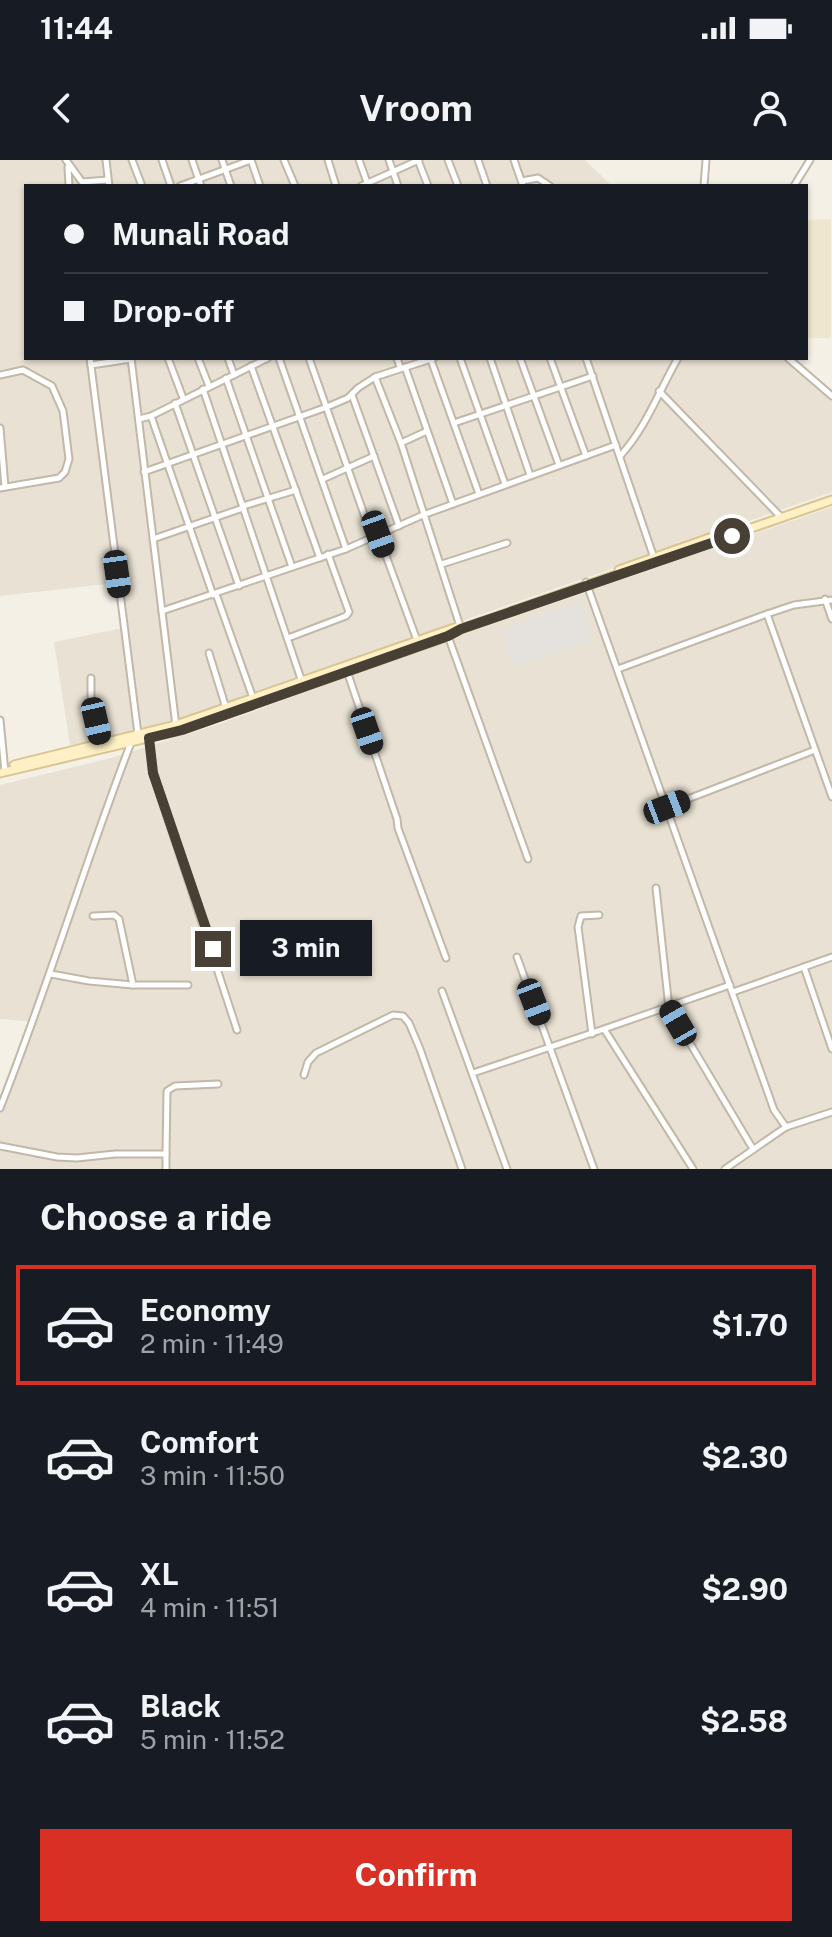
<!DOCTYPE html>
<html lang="en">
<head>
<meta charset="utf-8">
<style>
	body { margin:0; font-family:"Public Sans",sans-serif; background:#242831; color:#f1f3f6; height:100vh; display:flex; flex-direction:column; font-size:30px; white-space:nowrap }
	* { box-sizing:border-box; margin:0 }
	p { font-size:26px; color:#9ea1a6 }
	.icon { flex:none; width:44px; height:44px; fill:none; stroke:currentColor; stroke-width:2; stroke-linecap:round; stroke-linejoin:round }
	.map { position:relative; height:1009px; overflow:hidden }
	.side { display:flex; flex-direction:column; background:#171b24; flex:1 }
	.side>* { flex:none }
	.hud { position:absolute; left:24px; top:24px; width:784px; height:176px; border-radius:0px; box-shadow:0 2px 6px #0004; display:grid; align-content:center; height:176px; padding:0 40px; background:#171b24 }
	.end { position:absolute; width:36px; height:36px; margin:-18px; border:10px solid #484035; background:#fff; box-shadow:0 0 0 4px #fff }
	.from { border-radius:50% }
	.bubble { position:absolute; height:56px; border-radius:0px; background:#171b24; box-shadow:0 2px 6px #0004; font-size:26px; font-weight:700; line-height:56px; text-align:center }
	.car { position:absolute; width:24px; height:48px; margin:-24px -12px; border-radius:10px; box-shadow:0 0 6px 2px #0007; background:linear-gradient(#222 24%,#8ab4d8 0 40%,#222 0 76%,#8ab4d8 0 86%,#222 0) }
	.hud b { display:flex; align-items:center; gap:28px; height:76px; font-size:30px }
	.hud b+b { border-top:2px solid #363941 }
	.hud i { width:20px; height:20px; background:#f1f3f6 }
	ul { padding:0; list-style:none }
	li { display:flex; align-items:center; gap:24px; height:120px; margin:0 16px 12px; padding:0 24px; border:4px solid transparent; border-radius:0px }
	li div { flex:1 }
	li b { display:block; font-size:30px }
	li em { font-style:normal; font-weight:700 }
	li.current { border-color:#d93025 }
	li>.icon { width:72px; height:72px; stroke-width:1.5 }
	h2 { padding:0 40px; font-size:36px; line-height:96px }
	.button { display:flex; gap:16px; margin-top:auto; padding:16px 40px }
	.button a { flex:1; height:92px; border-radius:0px; background:#d93025; color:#fff; font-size:32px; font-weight:700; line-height:92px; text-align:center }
	.status { display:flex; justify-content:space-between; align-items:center; height:56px; padding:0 40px; background:#171b24; direction:ltr }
	.status svg { height:22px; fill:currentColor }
	header { display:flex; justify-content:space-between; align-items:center; height:104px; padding:0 40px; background:#171b24; font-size:36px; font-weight:700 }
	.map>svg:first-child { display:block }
	.residential { fill:#e9e2d4 }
	.education { fill:#efe6cf }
	.parking { fill:#e5e2de }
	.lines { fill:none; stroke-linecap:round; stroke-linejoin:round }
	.street-casing { stroke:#c1b8a8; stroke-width:9 }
	.secondary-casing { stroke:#d8c592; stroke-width:11 }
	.street { stroke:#fff; stroke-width:5 }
	.secondary { stroke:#fff1c5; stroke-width:7 }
	.route { stroke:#484035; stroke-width:10 }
</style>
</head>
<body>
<div class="status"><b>11:44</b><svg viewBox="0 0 49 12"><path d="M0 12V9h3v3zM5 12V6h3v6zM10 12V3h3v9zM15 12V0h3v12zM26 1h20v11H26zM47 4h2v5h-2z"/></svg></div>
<header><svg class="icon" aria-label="back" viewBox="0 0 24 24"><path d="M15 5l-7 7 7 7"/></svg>Vroom<svg class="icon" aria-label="person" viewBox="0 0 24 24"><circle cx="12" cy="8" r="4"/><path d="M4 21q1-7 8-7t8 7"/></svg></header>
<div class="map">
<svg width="832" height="1009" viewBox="0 0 832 1009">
	<rect width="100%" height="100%" fill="#f4f0e6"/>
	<!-- residential -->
	<g class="residential">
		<polygon points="0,0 585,0 612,26 26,26 26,198 789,198 832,240 832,332 141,573 70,585 54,482 123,468 116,423 0,436"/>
		<polygon points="832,347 832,1009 0,1009 0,936 29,861 0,859 0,625 111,598 216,565 456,477"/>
	</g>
	<!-- education -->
	<polygon class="education" points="831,59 831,178 806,178 806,60"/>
	<!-- parking -->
	<polygon class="parking" points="580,442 592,480 513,508 500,470"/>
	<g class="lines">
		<defs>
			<g id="street">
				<polyline points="66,0 82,22 108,20"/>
				<polyline points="106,0 109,26"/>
				<polyline points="132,0 142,26"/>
				<polyline points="162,0 171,26"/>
				<polyline points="192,0 201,26"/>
				<polyline points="222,0 231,26"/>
				<polyline points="284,0 295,26"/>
				<polyline points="328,0 336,26"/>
				<polyline points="359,0 368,25"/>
				<polyline points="389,0 398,26"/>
				<polyline points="418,0 428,26"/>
				<polyline points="448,0 458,26"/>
				<polyline points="478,0 487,26"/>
				<polyline points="514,0 523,26"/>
				<polyline points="68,7 69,26"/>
				<polyline points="522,21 538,18 550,26"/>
				<polyline points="180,26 251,0 260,26"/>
				<polyline points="361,26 419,0"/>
				<polyline points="704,26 706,0"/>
				<polyline points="794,26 810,0"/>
				<polyline points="90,198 138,574"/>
				<polyline points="131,198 176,566"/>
				<polyline points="168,198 183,238"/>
				<polyline points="198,198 209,226"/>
				<polyline points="228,198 234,215"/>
				<polyline points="279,198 346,389"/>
				<polyline points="309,198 372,377"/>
				<polyline points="397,198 400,207"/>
				<polyline points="460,198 505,324"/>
				<polyline points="490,198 530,315"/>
				<polyline points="520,198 559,305"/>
				<polyline points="550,198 586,296"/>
				<polyline points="586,198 654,398"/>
				<polyline points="788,198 832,236"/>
				<polyline points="431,200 479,334"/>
				<polyline points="91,205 131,199"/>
				<polyline points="251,206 320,398"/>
				<polyline points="405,207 453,344"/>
				<polyline points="0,215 23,210 52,226 63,251 69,299 65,312 59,318 0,328"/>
				<polyline points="375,217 401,283 460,466"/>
				<polyline points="226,218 292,407"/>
				<polyline points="203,229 302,522"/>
				<polyline points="659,231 781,357"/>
				<polyline points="352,235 399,366"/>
				<polyline points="175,243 239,426"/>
				<polyline points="151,256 213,435"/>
				<polyline points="139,259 151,256 268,198"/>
				<polyline points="454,263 593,216"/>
				<polyline points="0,268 5,327"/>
				<polyline points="401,283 427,271"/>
				<path d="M620 296C646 268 659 231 678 198"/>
				<polyline points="144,312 327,247 348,238 358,228 375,217 434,198"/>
				<polyline points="323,319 374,296"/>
				<polyline points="243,346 296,330"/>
				<polyline points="378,374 418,483"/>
				<polyline points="153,379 243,348"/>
				<polyline points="442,404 507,383"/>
				<polyline points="586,422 774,950 786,967"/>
				<polyline points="216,434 253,538"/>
				<polyline points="825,439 832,459"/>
				<polyline points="162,451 346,389 423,355 616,285"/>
				<polyline points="767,454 832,637"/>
				<polyline points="448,476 528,699"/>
				<polyline points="288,478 346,456 349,452 328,394"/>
				<polyline points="209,493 226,548"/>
				<polyline points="618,509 767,454 794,445 832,440"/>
				<polyline points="347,511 397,659 398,668 446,798"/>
				<polyline points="91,518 91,537 101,583"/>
				<polyline points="0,560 5,612"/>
				<polyline points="149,578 153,613 237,870"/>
				<polyline points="667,647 815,590"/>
				<polyline points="656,728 669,848 753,989"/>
				<polyline points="517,797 594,1009"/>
				<polyline points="804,807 832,889"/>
				<polyline points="51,814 89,821 133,825 119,759 114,755 93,756"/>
				<polyline points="133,825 188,825"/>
				<polyline points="442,831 507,1009"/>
				<polyline points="733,832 832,797"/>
				<polyline points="592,874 578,767 581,756 599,755"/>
				<polyline points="473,913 604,869"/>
				<polyline points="304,915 308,902 316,893 393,855 403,856 409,863 420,889 462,1009"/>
				<path d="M0 948C48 827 85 702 132 580"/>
				<polyline points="0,986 57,997 77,998 115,994 166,994 166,1009"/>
				<polyline points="166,994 167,931 175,926 218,924"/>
				<polyline points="693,1009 604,869 730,825"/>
				<polyline points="725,1009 786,967 832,952"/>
			</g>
			<g id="secondary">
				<polyline points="619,410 735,369"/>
				<polyline points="14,605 176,565 460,466"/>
				<polyline points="0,613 177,571 448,476 461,469 832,340"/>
			</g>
		</defs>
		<!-- street casing -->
		<use href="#street" class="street-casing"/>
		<!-- secondary casing -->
		<use href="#secondary" class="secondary-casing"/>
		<!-- street -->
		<use href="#street" class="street"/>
		<!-- secondary -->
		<use href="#secondary" class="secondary"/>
	</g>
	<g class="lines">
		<!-- route -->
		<polyline class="route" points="213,789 153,613 149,578 182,570 448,476 461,469 732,376"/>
	</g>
</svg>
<i class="end from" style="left:732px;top:376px"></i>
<i class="end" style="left:213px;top:789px"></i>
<div class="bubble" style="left:240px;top:760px;width:132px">3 min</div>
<i class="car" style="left:378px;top:374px;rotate:160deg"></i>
<i class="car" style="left:117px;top:414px;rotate:172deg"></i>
<i class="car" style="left:96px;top:561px;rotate:167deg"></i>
<i class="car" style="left:367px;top:571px;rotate:161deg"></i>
<i class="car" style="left:667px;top:647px;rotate:69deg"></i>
<i class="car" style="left:534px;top:842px;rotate:159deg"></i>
<i class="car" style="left:678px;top:863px;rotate:330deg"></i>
<div class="hud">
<b><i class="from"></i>Munali Road</b>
<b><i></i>Drop-off</b>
</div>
</div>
<section class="side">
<h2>Choose a ride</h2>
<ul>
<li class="current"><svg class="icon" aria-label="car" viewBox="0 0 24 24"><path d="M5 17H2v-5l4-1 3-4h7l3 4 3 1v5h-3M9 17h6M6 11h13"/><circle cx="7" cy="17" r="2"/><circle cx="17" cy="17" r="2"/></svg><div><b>Economy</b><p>2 min · 11:49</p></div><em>$1.70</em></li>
<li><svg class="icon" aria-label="car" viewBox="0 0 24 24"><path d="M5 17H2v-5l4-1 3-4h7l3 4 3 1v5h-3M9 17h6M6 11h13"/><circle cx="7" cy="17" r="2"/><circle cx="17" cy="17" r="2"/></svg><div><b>Comfort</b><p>3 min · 11:50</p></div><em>$2.30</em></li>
<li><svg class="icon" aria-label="car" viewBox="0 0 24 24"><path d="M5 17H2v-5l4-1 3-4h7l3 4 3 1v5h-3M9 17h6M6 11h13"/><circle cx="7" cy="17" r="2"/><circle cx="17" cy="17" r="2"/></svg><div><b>XL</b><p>4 min · 11:51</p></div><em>$2.90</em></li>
<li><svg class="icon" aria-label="car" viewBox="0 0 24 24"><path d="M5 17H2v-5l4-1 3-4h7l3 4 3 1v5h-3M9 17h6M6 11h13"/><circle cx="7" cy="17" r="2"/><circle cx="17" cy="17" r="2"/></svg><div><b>Black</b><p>5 min · 11:52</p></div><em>$2.58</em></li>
</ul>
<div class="button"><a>Confirm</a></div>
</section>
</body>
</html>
